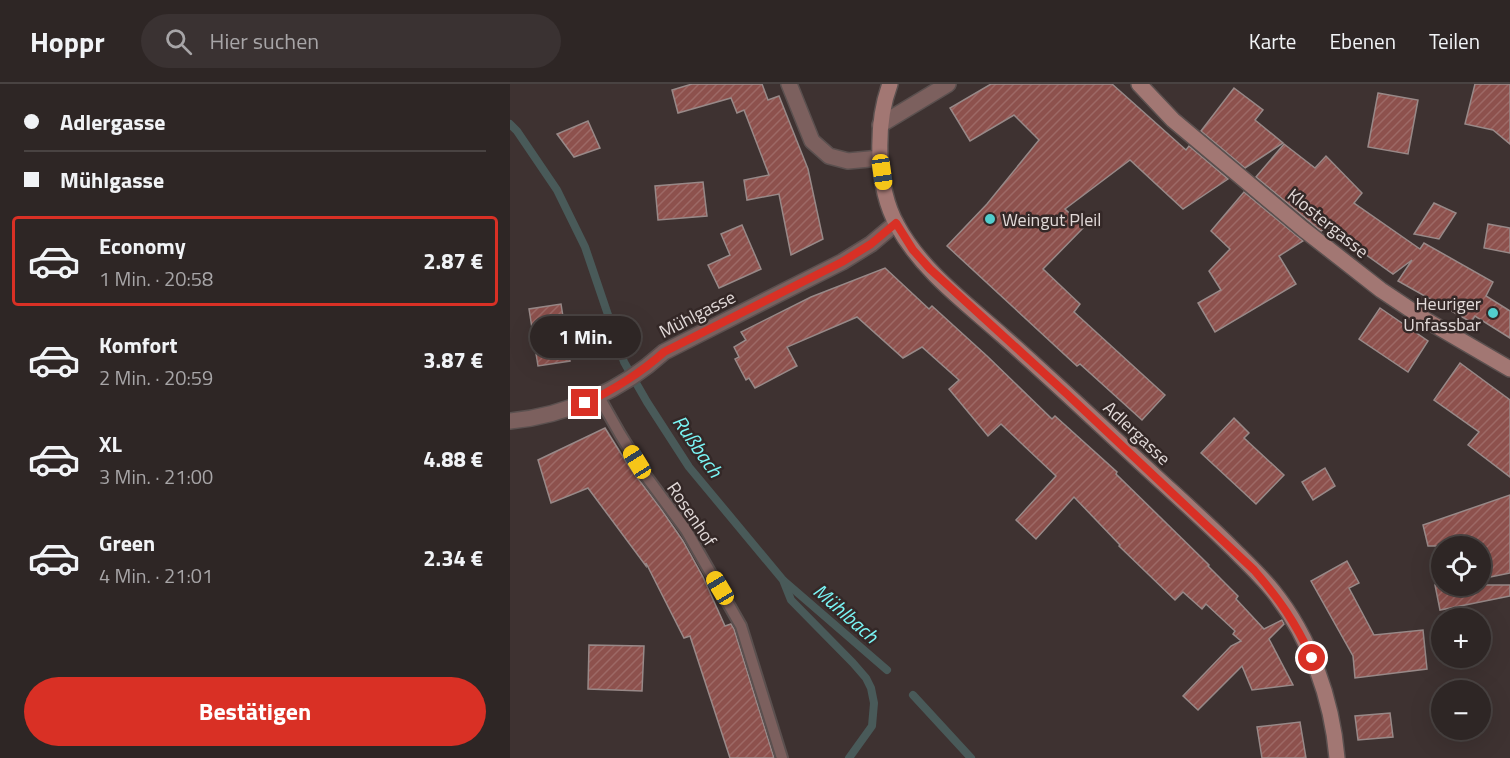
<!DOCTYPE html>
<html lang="de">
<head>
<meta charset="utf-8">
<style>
	body { margin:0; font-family:"Titillium Web",sans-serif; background:#3a3232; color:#f1f3f6; height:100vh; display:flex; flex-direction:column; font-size:22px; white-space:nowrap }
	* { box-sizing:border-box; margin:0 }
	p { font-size:20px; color:#a7a5a7 }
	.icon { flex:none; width:33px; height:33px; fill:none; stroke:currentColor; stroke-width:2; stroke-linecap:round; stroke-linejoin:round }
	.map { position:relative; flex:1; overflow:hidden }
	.sheet { display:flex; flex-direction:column; background:#2e2625; width:510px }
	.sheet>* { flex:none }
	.top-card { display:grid; align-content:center; height:132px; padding:0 24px; background:#2e2625 }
	.tools { position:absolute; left:921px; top:452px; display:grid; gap:12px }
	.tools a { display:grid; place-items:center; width:60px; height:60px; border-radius:50%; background:#2e2625; box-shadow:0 6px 24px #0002,0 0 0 2px #494342; font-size:30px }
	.end { position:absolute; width:27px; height:27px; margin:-14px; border:8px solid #d93025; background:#fff; box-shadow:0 0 0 3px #fff }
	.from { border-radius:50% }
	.bubble { position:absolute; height:42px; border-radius:21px; background:#2e2625; box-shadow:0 6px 24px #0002,0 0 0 2px #494342; font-size:20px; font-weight:700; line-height:42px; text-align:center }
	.car { position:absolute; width:18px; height:36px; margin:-18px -9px; border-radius:8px; box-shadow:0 0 4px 2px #0007; background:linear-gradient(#f5c518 24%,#345 0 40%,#f5c518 0 76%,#345 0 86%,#f5c518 0) }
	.top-card b { display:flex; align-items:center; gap:21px; height:57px; font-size:22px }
	.top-card b+b { border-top:2px solid #494342 }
	.top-card i { width:15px; height:15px; background:#f1f3f6 }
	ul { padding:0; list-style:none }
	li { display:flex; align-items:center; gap:18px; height:90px; margin:0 12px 9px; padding:0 12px; border:3px solid transparent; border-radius:6px }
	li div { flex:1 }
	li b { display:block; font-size:22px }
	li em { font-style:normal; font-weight:700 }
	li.on { border-color:#d93025 }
	li>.icon { width:54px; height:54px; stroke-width:1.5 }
	.button { display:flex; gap:12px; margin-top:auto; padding:12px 24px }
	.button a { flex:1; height:69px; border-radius:36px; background:#d93025; color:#fff; font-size:24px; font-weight:700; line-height:69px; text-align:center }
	header { display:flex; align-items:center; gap:36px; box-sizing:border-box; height:84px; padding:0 30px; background:#2e2625; border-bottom:2px solid #494342 }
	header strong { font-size:28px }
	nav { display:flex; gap:33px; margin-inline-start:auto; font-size:21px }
	.search { width:420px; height:54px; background:#3a3232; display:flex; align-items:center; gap:15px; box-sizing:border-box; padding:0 21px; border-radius:33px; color:#a7a5a7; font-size:22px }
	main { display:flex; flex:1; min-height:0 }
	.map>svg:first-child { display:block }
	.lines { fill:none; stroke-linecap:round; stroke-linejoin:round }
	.stream { stroke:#495a59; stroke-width:8 }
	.building { fill:url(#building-hatch); stroke:#988988; stroke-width:1.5 }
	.lane-casing { stroke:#5b504f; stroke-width:14 }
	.street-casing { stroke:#5b504f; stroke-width:18 }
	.secondary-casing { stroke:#5b504f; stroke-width:18 }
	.lane { stroke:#7c605e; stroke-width:10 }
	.street { stroke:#7c605e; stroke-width:15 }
	.secondary { stroke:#a27773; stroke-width:15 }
	.route { stroke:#d93025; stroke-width:8 }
	.poi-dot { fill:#52cdcd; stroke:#342827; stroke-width:2 }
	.labels { text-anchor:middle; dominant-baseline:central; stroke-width:5; stroke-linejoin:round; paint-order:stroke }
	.poi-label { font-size:18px; fill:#e1d9d8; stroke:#342827; text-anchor:start }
	.street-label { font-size:18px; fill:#e1d9d8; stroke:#342827 }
	.water-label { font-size:20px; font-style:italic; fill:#7af6f6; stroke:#342827 }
</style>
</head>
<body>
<header>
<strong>Hoppr</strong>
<div class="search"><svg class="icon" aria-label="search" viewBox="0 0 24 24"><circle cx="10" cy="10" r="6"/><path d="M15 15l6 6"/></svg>Hier suchen</div>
<nav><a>Karte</a><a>Ebenen</a><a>Teilen</a></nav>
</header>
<main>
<section class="sheet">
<div class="top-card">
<b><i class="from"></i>Adlergasse</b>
<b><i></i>Mühlgasse</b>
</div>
<ul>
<li class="on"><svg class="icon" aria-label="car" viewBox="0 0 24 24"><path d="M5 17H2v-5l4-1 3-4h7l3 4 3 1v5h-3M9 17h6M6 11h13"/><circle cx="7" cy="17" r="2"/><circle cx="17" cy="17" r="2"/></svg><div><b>Economy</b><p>1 Min. · 20:58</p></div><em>2.87 €</em></li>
<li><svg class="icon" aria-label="car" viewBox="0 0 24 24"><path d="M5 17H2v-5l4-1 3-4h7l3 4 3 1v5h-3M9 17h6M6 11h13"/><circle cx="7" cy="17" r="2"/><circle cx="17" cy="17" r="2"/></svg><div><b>Komfort</b><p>2 Min. · 20:59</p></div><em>3.87 €</em></li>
<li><svg class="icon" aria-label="car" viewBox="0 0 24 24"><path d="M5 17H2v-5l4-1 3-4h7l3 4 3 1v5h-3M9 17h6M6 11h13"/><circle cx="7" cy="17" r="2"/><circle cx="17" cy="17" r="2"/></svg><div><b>XL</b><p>3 Min. · 21:00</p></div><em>4.88 €</em></li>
<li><svg class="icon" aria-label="car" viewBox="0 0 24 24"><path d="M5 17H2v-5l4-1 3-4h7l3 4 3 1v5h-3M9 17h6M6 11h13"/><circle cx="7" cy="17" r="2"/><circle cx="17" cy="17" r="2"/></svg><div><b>Green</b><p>4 Min. · 21:01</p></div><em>2.34 €</em></li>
</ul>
<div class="button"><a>Bestätigen</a></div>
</section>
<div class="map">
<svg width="1000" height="674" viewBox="0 0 1000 674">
	<defs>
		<pattern id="building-hatch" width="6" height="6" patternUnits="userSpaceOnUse" patternTransform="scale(1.5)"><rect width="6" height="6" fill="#8d514d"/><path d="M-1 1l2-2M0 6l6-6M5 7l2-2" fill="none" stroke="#9d6966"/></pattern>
	</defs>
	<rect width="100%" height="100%" fill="#3e3231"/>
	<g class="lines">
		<!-- stream -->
		<g class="stream">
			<polyline points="0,40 7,47 47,106 75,163 114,278 137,318 179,383 273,496 281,516 343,579 356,594 361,604 364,619 362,642 339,674"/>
			<polyline points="274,497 377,586"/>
			<polyline points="403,611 461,674"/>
		</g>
	</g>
	<!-- building -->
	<g class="building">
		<polygon points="182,0 252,0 258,16 269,12 298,85 313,155 281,171 269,110 237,116 234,96 259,91 234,26 227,29 221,14 168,29 162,6"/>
		<polygon points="481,0 602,0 676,66 679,62 718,95 673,125 620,76 555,125 574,143 533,185 570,220 564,228 655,311 632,336 570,280 567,282 437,162 477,120 529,56 504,31 460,57 440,24"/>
		<polygon points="965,0 1000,0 1000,60 983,46 955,40"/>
		<polygon points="724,4 753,26 745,36 773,59 735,84 691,47"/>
		<polygon points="868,9 908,16 898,70 858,63"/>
		<polygon points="78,37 90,64 64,73 47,50"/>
		<polygon points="774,60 805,84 816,72 852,109 844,119 910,165 914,159 983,198 976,212 1000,227 1000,254 965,232 961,238 888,197 902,176 883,190 817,143 811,147 746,93"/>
		<polygon points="193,98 197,132 148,136 145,102"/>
		<polygon points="734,108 793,157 769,172 786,200 705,248 688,219 711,206 699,187 720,165 701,147"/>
		<polygon points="924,119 946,129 929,155 904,150"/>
		<polygon points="978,140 1000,144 1000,169 974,164"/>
		<polygon points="232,141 251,185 209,204 198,181 220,171 211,150"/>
		<polygon points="375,184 419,225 422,222 477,272 542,335 545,332 607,388 606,390 699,481 698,482 728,512 726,515 754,545 772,536 774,540 759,555 783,601 742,606 732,582 688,626 673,612 721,562 731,557 723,550 725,547 696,520 692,525 673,508 665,516 609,462 610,461 564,413 526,455 506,436 546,392 491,340 478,352 439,305 449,296 412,263 393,274 347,233 277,263 287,282 245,304 239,294 236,296 225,275 229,273 224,263 236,256 231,248 301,213"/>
		<polygon points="51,220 60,277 28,282 19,225"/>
		<polygon points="870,224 918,257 898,288 849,255"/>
		<polygon points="950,279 1000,316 1000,393 958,361 969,348 924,316"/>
		<polygon points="724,334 739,349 734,354 774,391 746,420 691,369"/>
		<polygon points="95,344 120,384 151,425 173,457 193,493 215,542 221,540 224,545 264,674 220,674 180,552 174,554 136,479 136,482 78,404 41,419 28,376"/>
		<polygon points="815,384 825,402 803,416 792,398"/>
		<polygon points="1000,411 1000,489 970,495 970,462 918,462 913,441"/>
		<polygon points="837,477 849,499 839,504 864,551 913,546 917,585 845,594 843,572 801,497"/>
		<polygon points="925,501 1000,501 1000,512 930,526"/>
		<polygon points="79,561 134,562 132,607 78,605"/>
		<polygon points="880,629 883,653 848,656 845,632"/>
		<polygon points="790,638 796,674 752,674 747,643"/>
	</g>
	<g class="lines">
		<defs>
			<polyline id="lane" points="89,313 110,350 136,392 176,446 231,542 272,674"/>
			<g id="street">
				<polyline points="279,0 302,57 319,72 338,77 370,74"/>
				<polyline points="370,41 438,0"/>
				<path d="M0 337C56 332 112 306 154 268L332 178 361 160 386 139"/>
			</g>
			<g id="secondary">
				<path d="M380 0C365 40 366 103 387 141 411 186 456 219 493 252 544 297 593 344 643 390 670 415 697 439 722 464 736 478 751 492 763 507 800 553 822 615 827 674"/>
				<polyline points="629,0 663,36 793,145 871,206 916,236 1000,285"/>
			</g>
		</defs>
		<!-- lane casing -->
		<use href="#lane" class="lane-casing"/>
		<!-- street casing -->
		<use href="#street" class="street-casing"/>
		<!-- secondary casing -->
		<use href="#secondary" class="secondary-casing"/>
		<!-- lane -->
		<use href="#lane" class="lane"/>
		<!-- street -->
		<use href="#street" class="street"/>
		<!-- secondary -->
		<use href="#secondary" class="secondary"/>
	</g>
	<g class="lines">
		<!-- route -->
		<path class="route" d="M75 319C102 307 132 288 154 268L332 178 361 160 386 139 403 166 420 185 558 311 744 486C770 516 785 538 802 574"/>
	</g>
	<!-- markers -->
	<g class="poi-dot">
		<circle cx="480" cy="135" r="6"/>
		<circle cx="983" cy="229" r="6"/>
	</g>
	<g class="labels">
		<!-- poi labels -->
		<g class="poi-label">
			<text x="492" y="135">Weingut Pleil</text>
			<text x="971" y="219" text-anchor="end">Heuriger<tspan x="971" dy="21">Unfassbar</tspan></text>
		</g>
		<!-- street labels -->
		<g class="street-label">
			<text transform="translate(818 139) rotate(39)">Klostergasse</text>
			<text transform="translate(187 230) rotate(-27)">Mühlgasse</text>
			<text transform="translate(627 349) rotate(43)">Adlergasse</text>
			<text transform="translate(182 430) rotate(56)">Rosenhof</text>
		</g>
		<!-- water labels -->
		<g class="water-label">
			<text transform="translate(188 362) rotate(55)">Rußbach</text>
			<text transform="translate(336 529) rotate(41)">Mühlbach</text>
		</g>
	</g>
</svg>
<div class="tools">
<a><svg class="icon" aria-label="locate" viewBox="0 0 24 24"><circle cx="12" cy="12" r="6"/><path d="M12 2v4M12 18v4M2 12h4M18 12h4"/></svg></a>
<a>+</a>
<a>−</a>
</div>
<i class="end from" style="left:802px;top:574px"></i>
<i class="end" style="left:75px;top:319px"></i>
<div class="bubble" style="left:20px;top:232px;width:111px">1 Min.</div>
<i class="car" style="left:372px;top:88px;rotate:172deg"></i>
<i class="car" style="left:127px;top:378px;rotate:328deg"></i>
<i class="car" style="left:210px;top:504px;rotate:329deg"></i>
</div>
</main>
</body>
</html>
